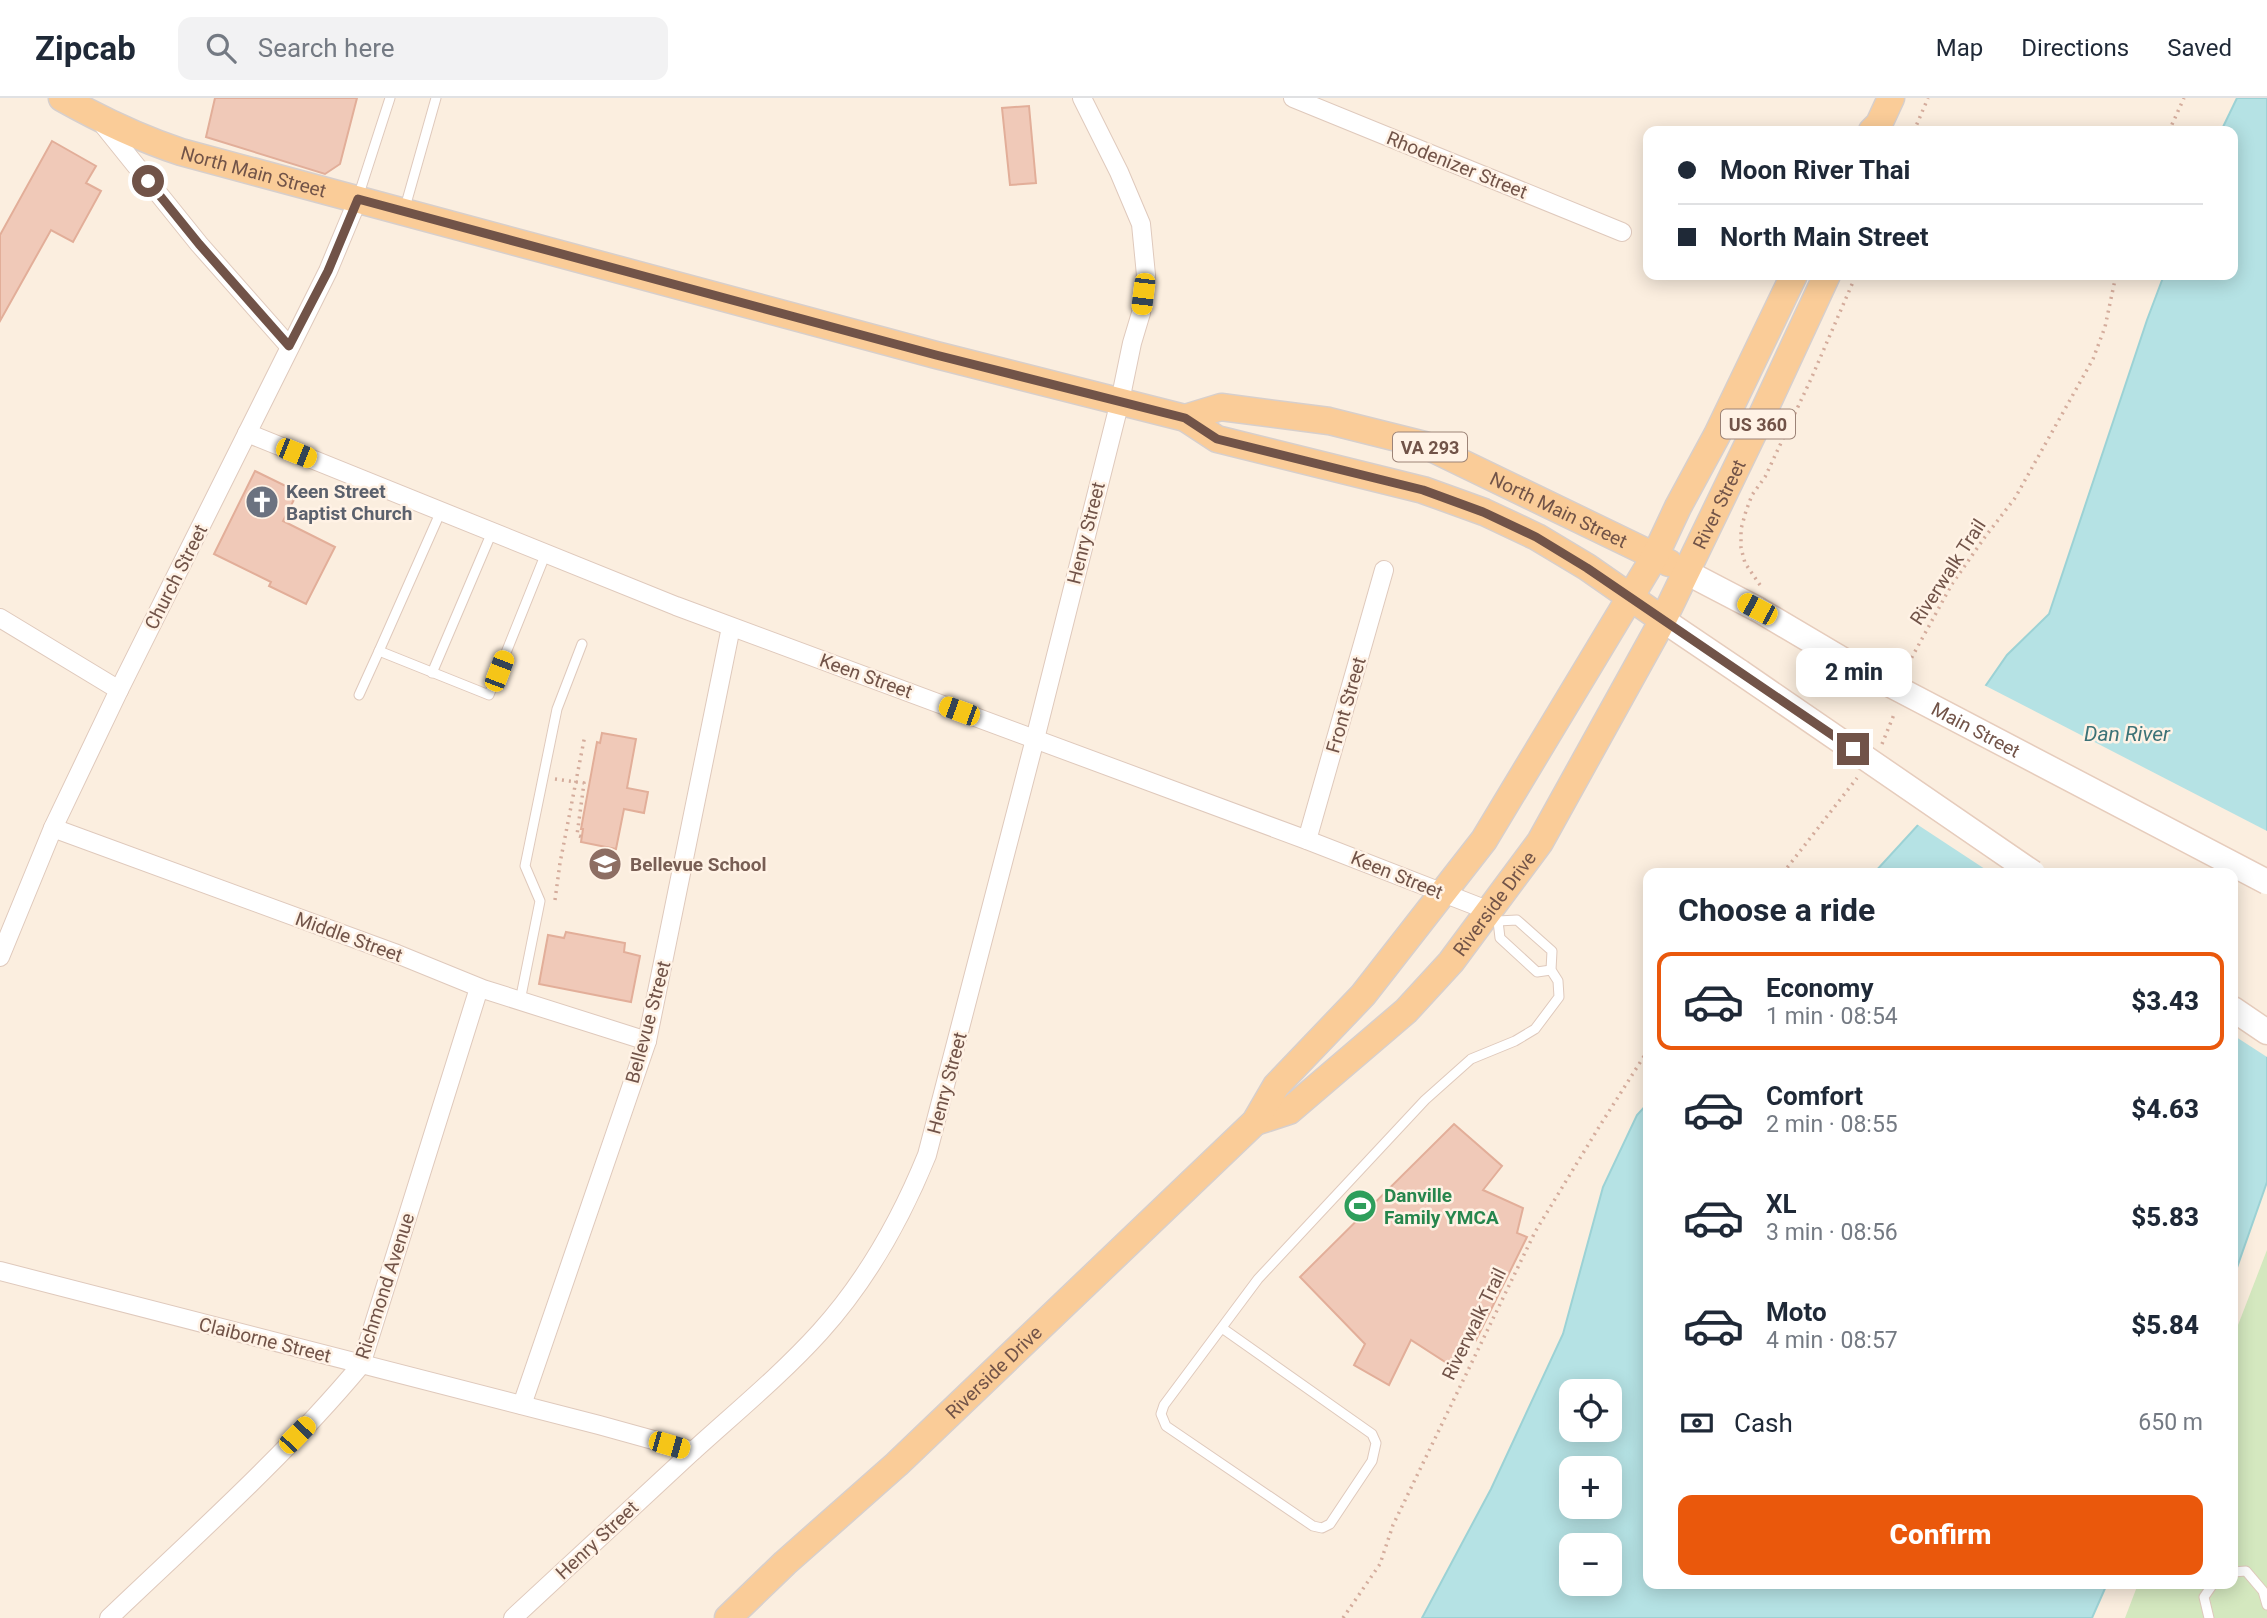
<!DOCTYPE html>
<html lang="en">
<head>
<meta charset="utf-8">
<style>
	body { margin:0; font-family:Roboto,sans-serif; background:#f2f2f3; color:#1f2937; height:100vh; display:flex; flex-direction:column; font-size:26px; white-space:nowrap }
	* { box-sizing:border-box; margin:0 }
	p { font-size:23px; color:#747a83 }
	.icon { flex:none; width:38px; height:38px; fill:none; stroke:currentColor; stroke-width:2; stroke-linecap:round; stroke-linejoin:round }
	.map { position:relative; flex:1; overflow:hidden }
	.drawer { position:absolute; left:1643px; top:770px; width:595px; height:721px; display:flex; flex-direction:column; background:#fff; border-radius:14px; box-shadow:0 4px 18px #0003 }
	.drawer>* { flex:none }
	.top-card { position:absolute; left:1643px; top:28px; width:595px; height:154px; border-radius:14px; box-shadow:0 4px 18px #0003; display:grid; align-content:center; height:154px; padding:0 35px; background:#fff }
	.controls { position:absolute; left:1559px; top:1281px; display:grid; gap:14px }
	.controls a { display:grid; place-items:center; width:63px; height:63px; border-radius:14px; background:#fff; box-shadow:0 4px 18px #0003; font-size:35px }
	.end { position:absolute; width:32px; height:32px; margin:-16px; border:9px solid #715348; background:#fff; box-shadow:0 0 0 4px #fff }
	.from { border-radius:50% }
	.bubble { position:absolute; height:49px; border-radius:14px; background:#fff; box-shadow:0 4px 18px #0003; font-size:23px; font-weight:800; line-height:49px; text-align:center }
	.car { position:absolute; width:21px; height:42px; margin:-21px -10px; border-radius:9px; box-shadow:0 0 5px 2px #0007; background:linear-gradient(#f5c518 24%,#345 0 40%,#f5c518 0 76%,#345 0 86%,#f5c518 0) }
	.top-card b { display:flex; align-items:center; gap:24px; height:66px; font-size:26px }
	.top-card b+b { border-top:2px solid #e0e1e3 }
	.top-card i { width:18px; height:18px; background:#1f2937 }
	ul { padding:0; list-style:none }
	li { display:flex; align-items:center; gap:21px; height:98px; margin:0 14px 10px; padding:0 21px; border:4px solid transparent; border-radius:14px }
	li div { flex:1 }
	li b { display:block; font-size:26px }
	li em { font-style:normal; font-weight:800 }
	li.active { border-color:#ea580c }
	li>.icon { width:63px; height:63px; stroke-width:1.5 }
	h2 { padding:0 35px; font-size:32px; line-height:84px }
	.pay { display:flex; align-items:center; gap:18px; height:77px; padding:0 35px; font-size:26px }
	.pay p { margin-inline-start:auto }
	.action { display:flex; gap:14px; margin-top:auto; padding:14px 35px }
	.action a { flex:1; height:80px; border-radius:14px; background:#ea580c; color:#fff; font-size:28px; font-weight:800; line-height:80px; text-align:center }
	header { display:flex; align-items:center; gap:42px; box-sizing:border-box; height:98px; padding:0 35px; background:#fff; border-bottom:2px solid #e0e1e3 }
	header strong { font-size:33px }
	nav { display:flex; gap:38px; margin-inline-start:auto; font-size:24px }
	.search { width:490px; height:63px; background:#f2f2f3; display:flex; align-items:center; gap:18px; box-sizing:border-box; padding:0 24px; border-radius:14px; color:#747a83; font-size:26px }
	.map>svg:first-child { display:block }
	.green { fill:#d4e8bf }
	.water { fill:#b5e2e4; stroke:#9cd2d5; stroke-width:2; fill-rule:evenodd }
	.pier { fill:#fbeedf }
	.building { fill:#f0c9b8; stroke:#e2ae99; stroke-width:2 }
	.lines { fill:none; stroke-linecap:round; stroke-linejoin:round }
	.lane-casing { stroke:#dfc9bc; stroke-width:11 }
	.street-casing { stroke:#dfc9bc; stroke-width:20 }
	.secondary-casing { stroke:#e6ccbc; stroke-width:27 }
	.primary-casing { stroke:#d7cfcc; stroke-width:29 }
	.path { stroke:#d4ac9c; stroke-width:3.5; stroke-dasharray:2 5; stroke-linecap:butt }
	.lane { stroke:#fff; stroke-width:9 }
	.street { stroke:#fff; stroke-width:18 }
	.secondary { stroke:#fff; stroke-width:24 }
	.primary { stroke:#facc98; stroke-width:26 }
	.secondary-bridge-casing { stroke:#e6ccbc; stroke-width:27; stroke-linecap:butt }
	.secondary-bridge { stroke:#fff; stroke-width:24 }
	.route { stroke:#715348; stroke-width:9 }
	.labels { text-anchor:middle; dominant-baseline:central; stroke-width:5; stroke-linejoin:round; paint-order:stroke }
	.shield { fill:#fff2e5; stroke:#9c8377; stroke-width:2 }
	.shield-label { font-size:18px; font-weight:bold; fill:#715348 }
	.street-label { font-size:19px; fill:#715348; stroke:#fff2e5 }
	.worship-label { font-size:19px; font-weight:bold; fill:#5b616d; stroke:#fff2e5; text-anchor:start }
	.education-label { font-size:19px; font-weight:bold; fill:#785e54; stroke:#fff2e5; text-anchor:start }
	.leisure-label { font-size:19px; font-weight:bold; fill:#27864d; stroke:#fff2e5; text-anchor:start }
	.water-label { font-size:21px; font-style:italic; fill:#3c7277; stroke:#fff2e5 }
</style>
</head>
<body>
<header>
<strong>Zipcab</strong>
<div class="search"><svg class="icon" aria-label="search" viewBox="0 0 24 24"><circle cx="10" cy="10" r="6"/><path d="M15 15l6 6"/></svg>Search here</div>
<nav><a>Map</a><a>Directions</a><a>Saved</a></nav>
</header>
<div class="map">
<svg width="2267" height="1520" viewBox="0 0 2267 1520">
	<rect width="100%" height="100%" fill="#fbeedf"/>
	<!-- green -->
	<polygon class="green" points="2267,1152 2267,1520 2125,1520 2138,1486 2233,1486 2233,1240"/>
	<!-- water -->
	<g class="water">
		<polygon points="2237,0 2267,0 2267,1084 2233,1181 2233,775 1874,775 1919,726 1946,645 2007,557 2049,516 2147,222 2164,177 2233,177 2233,33 2221,33"/>
		<path d="M1648 1005V1486H2107L2092 1520H1422L1491 1391 1563 1236 1603 1089 1637 1017ZM1572 1293H1610V1332H1572ZM1572 1370H1610V1409H1572ZM1572 1447H1610V1486H1572Z"/>
	</g>
	<!-- pier -->
	<polygon class="pier" points="1982,586 2267,733 2267,959 2233,937 2233,775 1991,775 1915,725 1943,644"/>
	<!-- building -->
	<g class="building">
		<polygon points="215,0 357,0 340,66 325,76 206,39"/>
		<polygon points="1029,8 1036,85 1010,87 1002,10"/>
		<polygon points="52,43 96,68 86,85 101,93 73,144 51,132 0,223 0,137"/>
		<polygon points="255,373 298,394 283,423 335,449 306,506 269,488 271,484 214,456"/>
		<polygon points="602,635 636,641 627,690 648,694 644,715 624,711 616,751 581,744 583,731 581,731 597,644 600,645"/>
		<polygon points="566,834 625,845 624,854 640,858 631,904 539,886 548,837 564,840"/>
		<polygon points="1454,1026 1502,1068 1483,1092 1523,1110 1517,1135 1527,1139 1476,1242 1469,1235 1453,1269 1411,1242 1389,1287 1354,1267 1365,1246 1300,1179"/>
	</g>
	<g class="lines">
		<defs>
			<g id="lane">
				<polyline points="358,99 390,0"/>
				<polyline points="404,113 436,0"/>
				<polyline points="441,413 379,553 489,597 546,455"/>
				<polyline points="432,575 492,434"/>
				<polyline points="359,597 379,553"/>
				<polyline points="1495,820 1498,823 1500,840 1537,874 1551,872"/>
				<polyline points="520,903 540,803 525,768 557,611 582,546"/>
				<polyline points="1222,1230 1372,1336 1376,1345 1372,1363 1330,1426 1322,1430 1313,1428 1166,1328 1161,1316 1164,1307 1258,1181 1425,1002 1471,961 1515,943 1535,931 1559,899 1558,883 1551,872 1552,853 1517,822 1498,823"/>
				<polyline points="2233,1474 2246,1473 2263,1493 2267,1507"/>
				<polyline points="2209,1520 2204,1499 2213,1486"/>
			</g>
			<g id="street">
				<polyline points="1293,0 1622,134"/>
				<polyline points="100,23 199,146 289,248"/>
				<polyline points="247,335 676,508 1307,742 1487,812"/>
				<polyline points="0,520 119,592"/>
				<polyline points="53,730 397,856 483,891 647,943"/>
				<polyline points="1307,742 1384,472"/>
				<polyline points="0,859 53,730 119,592 328,173 358,101"/>
				<polyline points="0,1173 599,1327 693,1353"/>
				<polyline points="522,1307 647,943 731,529"/>
				<path d="M109 1520C195 1438 285 1358 361 1267L479 890"/>
				<path d="M513 1520C573 1465 632 1409 692 1354 736 1314 781 1277 820 1234 867 1182 901 1121 927 1057L1035 641 1120 303 1132 245 1141 215 1146 177 1141 126 1119 74 1082 0"/>
			</g>
			<g id="secondary">
				<polyline points="1686,474 1757,511"/>
				<polyline points="1663,522 1740,574"/>
				<polyline points="2233,911 2267,934"/>
			</g>
			<g id="primary">
				<path id="s1" d="M62 0C101 22 139 40 181 54L936 257 1185 320 1217 341 1423 392 1484 414 1537 439 1587 469 1663 522"/>
				<polyline points="1872,33 1879,26 1891,0"/>
				<path id="s2" d="M1185 320 1221 309 1329 323 1425 347 1669 465"/>
				<path id="s3" d="M1255 1024 1289 1013 1406 913 1451 864 1540 744 1663 522 1762 317 1827 177"/>
				<path id="s4" d="M728 1520 785 1465 897 1366 1255 1024 1276 988 1363 897 1484 742 1655 458 1678 409 1717 337 1794 177"/>
			</g>
		</defs>
		<!-- lane casing -->
		<use href="#lane" class="lane-casing"/>
		<!-- street casing -->
		<use href="#street" class="street-casing"/>
		<!-- secondary casing -->
		<use href="#secondary" class="secondary-casing"/>
		<!-- primary casing -->
		<use href="#primary" class="primary-casing"/>
		<!-- path -->
		<g class="path">
			<polyline points="1914,33 1928,0"/>
			<polyline points="2169,33 2184,0"/>
			<polyline points="1760,487 1745,465 1741,450 1741,431 1746,413 1752,397 1765,379 1811,281 1856,177"/>
			<polyline points="1907,573 1912,559 1952,486 1985,439 2015,400 2093,261 2105,229 2116,177"/>
			<polyline points="1882,646 1895,614"/>
			<polyline points="555,681 584,685 577,737 582,739"/>
			<polyline points="1783,775 1857,680"/>
			<polyline points="555,802 560,765 585,637"/>
			<polyline points="1343,1520 1380,1466 1393,1427 1535,1134 1599,1029 1648,952"/>
		</g>
		<!-- lane -->
		<use href="#lane" class="lane"/>
		<!-- street -->
		<use href="#street" class="street"/>
		<!-- secondary -->
		<use href="#secondary" class="secondary"/>
		<!-- primary -->
		<use href="#primary" class="primary"/>
		<defs>
			<g id="secondary-bridge">
				<path id="s5" d="M1757 511 1845 563 2267 784"/>
				<polyline points="1740,574 2033,775"/>
			</g>
		</defs>
		<!-- secondary-bridge casing -->
		<use href="#secondary-bridge" class="secondary-bridge-casing"/>
		<!-- secondary-bridge -->
		<use href="#secondary-bridge" class="secondary-bridge"/>
	</g>
	<g class="lines">
		<!-- route -->
		<polyline class="route" points="148,83 199,146 289,248 328,173 358,101 936,257 1185,320 1217,341 1423,392 1483,414 1536,439 1587,470 1853,651"/>
	</g>
	<!-- icons -->
	<defs>
		<symbol id="church-disc" viewBox="-11 -11 22 22"><circle r="9.5" fill="#6b7280" stroke="#fff2e5"/><path d="M-1.2-6h2.4v3.5h3.3v2.4h-3.3V6h-2.4V-.1h-3.3v-2.4h3.3Z" fill="#fff"/></symbol>
		<symbol id="school-disc" viewBox="-11 -11 22 22"><circle r="9.5" fill="#8d6e63" stroke="#fff2e5"/><path d="M0-5L7-2L0 1L-7-2ZM-4 1L0 2.5L4 1V4Q0 6-4 4Z" fill="#fff"/></symbol>
		<symbol id="stadium-disc" viewBox="-11 -11 22 22"><circle r="9.5" fill="#2e9e5b" stroke="#fff2e5"/><path d="M0-5a6.5 5 0 1 0 0 10a6.5 5 0 1 0 0-10ZM-3.5-1.8h7v3.6h-7Z" fill="#fff"/></symbol>
	</defs>
	<g fill-rule="evenodd">
		<use href="#church-disc" x="243" y="385" width="38" height="38"/>
		<use href="#school-disc" x="586" y="747" width="38" height="38"/>
		<use href="#stadium-disc" x="1341" y="1089" width="38" height="38"/>
	</g>
	<g class="labels">
		<!-- shield labels -->
		<g class="shield">
			<rect x="1721" y="311.5" width="74" height="29" rx="5"/>
			<rect x="1393" y="334.5" width="74" height="29" rx="5"/>
		</g>
		<g class="shield-label">
			<text x="1758" y="326">US 360</text>
			<text x="1430" y="349">VA 293</text>
		</g>
		<!-- street labels -->
		<g class="street-label">
			<text transform="translate(1457 67) rotate(22)">Rhodenizer Street</text>
			<text stroke="none"><textPath href="#s1" startOffset="206">North Main Street</textPath></text>
			<text stroke="none"><textPath href="#s3" startOffset="788">River Street</textPath></text>
			<text stroke="none"><textPath href="#s2" startOffset="394">North Main Street</textPath></text>
			<text transform="translate(1086 435) rotate(-76)">Henry Street</text>
			<text transform="translate(1948 474) rotate(-57)">Riverwalk Trail</text>
			<text transform="translate(176 479) rotate(-63)">Church Street</text>
			<text transform="translate(866 578) rotate(20)">Keen Street</text>
			<text transform="translate(1346 607) rotate(-74)">Front Street</text>
			<text stroke="none"><textPath href="#s5" startOffset="250">Main Street</textPath></text>
			<text transform="translate(1397 777) rotate(22)">Keen Street</text>
			<text stroke="none"><textPath href="#s3" startOffset="329">Riverside Drive</textPath></text>
			<text transform="translate(349 839) rotate(20)">Middle Street</text>
			<text transform="translate(648 924) rotate(-75)">Bellevue Street</text>
			<text transform="translate(947 985) rotate(-75)">Henry Street</text>
			<text transform="translate(385 1188) rotate(-72)">Richmond Avenue</text>
			<text transform="translate(1474 1226) rotate(-64)">Riverwalk Trail</text>
			<text transform="translate(265 1242) rotate(14)">Claiborne Street</text>
			<text stroke="none"><textPath href="#s4" startOffset="362">Riverside Drive</textPath></text>
			<text transform="translate(597 1442) rotate(-43)">Henry Street</text>
		</g>
		<!-- worship labels -->
		<g class="worship-label">
			<text x="286" y="393">Keen Street<tspan x="286" dy="22">Baptist Church</tspan></text>
		</g>
		<!-- education labels -->
		<g class="education-label">
			<text x="630" y="766">Bellevue School</text>
		</g>
		<!-- leisure labels -->
		<g class="leisure-label">
			<text x="1384" y="1097">Danville<tspan x="1384" dy="22">Family YMCA</tspan></text>
		</g>
		<!-- water labels -->
		<g class="water-label">
			<text x="2127" y="636">Dan River</text>
		</g>
	</g>
</svg>
<div class="controls">
<a><svg class="icon" aria-label="locate" viewBox="0 0 24 24"><circle cx="12" cy="12" r="6"/><path d="M12 2v4M12 18v4M2 12h4M18 12h4"/></svg></a>
<a>+</a>
<a>−</a>
</div>
<i class="end from" style="left:148px;top:83px"></i>
<i class="end" style="left:1853px;top:651px"></i>
<div class="bubble" style="left:1796px;top:550px;width:116px">2 min</div>
<i class="car" style="left:1143px;top:196px;rotate:187deg"></i>
<i class="car" style="left:296px;top:355px;rotate:112deg"></i>
<i class="car" style="left:1757px;top:511px;rotate:298deg"></i>
<i class="car" style="left:499px;top:573px;rotate:21deg"></i>
<i class="car" style="left:959px;top:613px;rotate:290deg"></i>
<i class="car" style="left:297px;top:1337px;rotate:44deg"></i>
<i class="car" style="left:669px;top:1347px;rotate:106deg"></i>
<div class="top-card">
<b><i class="from"></i>Moon River Thai</b>
<b><i></i>North Main Street</b>
</div>
<section class="drawer">
<h2>Choose a ride</h2>
<ul>
<li class="active"><svg class="icon" aria-label="car" viewBox="0 0 24 24"><path d="M5 17H2v-5l4-1 3-4h7l3 4 3 1v5h-3M9 17h6M6 11h13"/><circle cx="7" cy="17" r="2"/><circle cx="17" cy="17" r="2"/></svg><div><b>Economy</b><p>1 min · 08:54</p></div><em>$3.43</em></li>
<li><svg class="icon" aria-label="car" viewBox="0 0 24 24"><path d="M5 17H2v-5l4-1 3-4h7l3 4 3 1v5h-3M9 17h6M6 11h13"/><circle cx="7" cy="17" r="2"/><circle cx="17" cy="17" r="2"/></svg><div><b>Comfort</b><p>2 min · 08:55</p></div><em>$4.63</em></li>
<li><svg class="icon" aria-label="car" viewBox="0 0 24 24"><path d="M5 17H2v-5l4-1 3-4h7l3 4 3 1v5h-3M9 17h6M6 11h13"/><circle cx="7" cy="17" r="2"/><circle cx="17" cy="17" r="2"/></svg><div><b>XL</b><p>3 min · 08:56</p></div><em>$5.83</em></li>
<li><svg class="icon" aria-label="car" viewBox="0 0 24 24"><path d="M5 17H2v-5l4-1 3-4h7l3 4 3 1v5h-3M9 17h6M6 11h13"/><circle cx="7" cy="17" r="2"/><circle cx="17" cy="17" r="2"/></svg><div><b>Moto</b><p>4 min · 08:57</p></div><em>$5.84</em></li>
</ul>
<div class="pay"><svg class="icon" aria-label="cash" viewBox="0 0 24 24"><path d="M3 7h18v10H3z"/><circle cx="12" cy="12" r="2"/></svg>Cash<p>650 m</p></div>
<div class="action"><a>Confirm</a></div>
</section>
</div>
</body>
</html>
